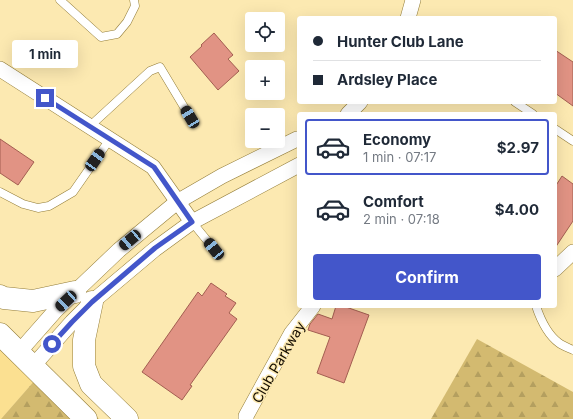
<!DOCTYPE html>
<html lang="en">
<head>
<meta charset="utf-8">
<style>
	body { margin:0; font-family:Inter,sans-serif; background:#f6f6f7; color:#1f2937; height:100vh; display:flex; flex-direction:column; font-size:15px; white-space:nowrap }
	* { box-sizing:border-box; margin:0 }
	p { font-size:13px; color:#747a83 }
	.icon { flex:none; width:22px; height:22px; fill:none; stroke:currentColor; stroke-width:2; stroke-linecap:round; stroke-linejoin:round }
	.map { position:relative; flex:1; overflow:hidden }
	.panel { position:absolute; left:297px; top:112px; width:260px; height:196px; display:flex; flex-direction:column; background:#fff; border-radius:4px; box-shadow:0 4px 16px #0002 }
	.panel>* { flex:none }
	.hud { position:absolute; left:297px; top:16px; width:260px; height:88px; border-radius:4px; box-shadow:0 4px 16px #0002; display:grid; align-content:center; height:88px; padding:0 16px; background:#fff }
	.fabs { position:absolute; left:245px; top:12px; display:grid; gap:8px }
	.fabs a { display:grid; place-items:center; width:40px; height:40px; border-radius:4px; background:#fff; box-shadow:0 4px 16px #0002; font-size:20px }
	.end { position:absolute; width:18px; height:18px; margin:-9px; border:5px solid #4356ca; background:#fff; box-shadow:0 0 0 2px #fff }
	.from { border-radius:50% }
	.bubble { position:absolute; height:28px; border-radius:4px; background:#fff; box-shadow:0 4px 16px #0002; font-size:13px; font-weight:700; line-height:28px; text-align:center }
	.car { position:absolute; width:12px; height:24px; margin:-12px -6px; border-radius:5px; box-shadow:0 0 3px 1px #0007; background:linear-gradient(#222 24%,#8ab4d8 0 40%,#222 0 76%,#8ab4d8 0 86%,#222 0) }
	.hud b { display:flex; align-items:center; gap:14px; height:38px; font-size:15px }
	.hud b+b { border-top:1px solid #e0e1e3 }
	.hud i { width:10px; height:10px; background:#1f2937 }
	ul { padding:7px 0 0; list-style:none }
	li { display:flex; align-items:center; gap:12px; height:56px; margin:0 8px 6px; padding:0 8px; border:2px solid transparent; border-radius:4px }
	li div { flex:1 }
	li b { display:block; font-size:15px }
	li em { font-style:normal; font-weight:700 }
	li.selected { border-color:#4356ca }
	li>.icon { width:36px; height:36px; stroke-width:1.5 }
	.primary-button { display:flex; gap:8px; margin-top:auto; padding:8px 16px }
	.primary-button a { flex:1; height:46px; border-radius:4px; background:#4356ca; color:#fff; font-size:16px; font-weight:700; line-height:46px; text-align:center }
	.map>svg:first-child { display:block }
	.built { fill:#fbe091 }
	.forest { fill:url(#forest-firs) }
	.building { fill:#e19384; stroke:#a35e51 }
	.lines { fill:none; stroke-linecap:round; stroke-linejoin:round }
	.lane-casing { stroke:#937d38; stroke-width:9 }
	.street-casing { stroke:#937d38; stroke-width:16 }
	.primary-casing { stroke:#937d38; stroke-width:23 }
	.lane { stroke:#fff; stroke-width:8 }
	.street { stroke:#fff; stroke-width:15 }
	.primary { stroke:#fff; stroke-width:22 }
	.route { stroke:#4356ca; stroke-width:5 }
	.labels { text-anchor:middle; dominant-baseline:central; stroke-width:3; stroke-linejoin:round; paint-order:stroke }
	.street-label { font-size:14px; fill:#140d00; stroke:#fce9b1 }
</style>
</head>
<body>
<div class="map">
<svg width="573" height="419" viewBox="0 0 573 419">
	<defs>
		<pattern id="forest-firs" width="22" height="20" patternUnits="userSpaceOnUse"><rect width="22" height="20" fill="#d3ba70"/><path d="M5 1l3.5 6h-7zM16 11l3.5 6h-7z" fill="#b49f5f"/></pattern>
	</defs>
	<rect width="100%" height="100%" fill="#fce9b1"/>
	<!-- built -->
	<polygon class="built" points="0,330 43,371 1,419 0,419"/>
	<!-- forest -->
	<g class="forest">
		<polygon points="477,339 573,392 573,419 431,419"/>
		<polygon points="43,371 99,419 1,419"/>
	</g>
	<!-- building -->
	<g class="building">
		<polygon points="214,33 233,55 228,59 239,71 218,90 190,57 202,46 201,45"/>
		<polygon points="555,50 573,62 573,106 555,93"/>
		<polygon points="0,139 34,162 18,185 0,173"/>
		<polygon points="562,176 573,184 573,221 555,248 555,187"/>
		<polygon points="211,283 227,294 225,296 236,303 229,313 237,319 190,385 192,386 182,400 142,372 198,292 202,296"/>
		<polygon points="336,306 343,306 369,315 344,383 317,373 330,337 308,330 310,324 318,314 332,319"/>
	</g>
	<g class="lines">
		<defs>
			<g id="lane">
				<polyline points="60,0 101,37 117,34 127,22 135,6 134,0"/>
				<polyline points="515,102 533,114"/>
				<polyline points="89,127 150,71 160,67 190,117"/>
				<polyline points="555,129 573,141"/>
				<polyline points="0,192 23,204 38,208 49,206 73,192 110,139"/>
				<polyline points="192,222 214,249"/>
				<path d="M536 306C540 318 548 335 559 343 563 346 569 348 573 350"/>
			</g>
			<g id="street">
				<polyline points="408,18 413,0"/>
				<polyline points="0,69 153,167 192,222"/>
				<polyline points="348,114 360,102"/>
				<polyline points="555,269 573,252"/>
				<polyline points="19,352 56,310 119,250 177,202 222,176 297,139 299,140"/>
				<polyline points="33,366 72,322 92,302 155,249 192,222 299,165"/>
				<polyline points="246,419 246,416 291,334 313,306"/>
			</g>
			<g id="primary">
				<polyline points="0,296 4,298 33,301 75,292"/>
				<polyline points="92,302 84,340 84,366 91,384 127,419"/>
				<polyline points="0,334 86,419"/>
			</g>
		</defs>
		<!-- lane casing -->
		<use href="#lane" class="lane-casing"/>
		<!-- street casing -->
		<use href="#street" class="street-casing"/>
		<!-- primary casing -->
		<use href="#primary" class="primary-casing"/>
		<!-- lane -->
		<use href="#lane" class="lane"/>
		<!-- street -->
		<use href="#street" class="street"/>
		<!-- primary -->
		<use href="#primary" class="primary"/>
	</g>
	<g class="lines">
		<!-- route -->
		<polyline class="route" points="45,98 154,167 192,222 155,248 92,302 72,322 52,344"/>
	</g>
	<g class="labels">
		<!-- street labels -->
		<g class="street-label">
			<text transform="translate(278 362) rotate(-60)">Club Parkway</text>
		</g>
	</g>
</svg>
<div class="fabs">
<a><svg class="icon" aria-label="locate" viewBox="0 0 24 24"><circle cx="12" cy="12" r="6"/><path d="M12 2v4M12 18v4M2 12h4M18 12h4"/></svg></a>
<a>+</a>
<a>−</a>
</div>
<i class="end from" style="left:52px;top:344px"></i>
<i class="end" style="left:45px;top:98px"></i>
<div class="bubble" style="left:12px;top:40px;width:66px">1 min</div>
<i class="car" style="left:190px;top:117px;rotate:329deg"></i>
<i class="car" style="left:95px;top:160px;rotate:35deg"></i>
<i class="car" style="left:130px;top:240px;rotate:230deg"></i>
<i class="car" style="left:214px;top:249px;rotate:321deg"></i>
<i class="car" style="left:66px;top:301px;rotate:227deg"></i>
<div class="hud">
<b><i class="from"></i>Hunter Club Lane</b>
<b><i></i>Ardsley Place</b>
</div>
<section class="panel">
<ul>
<li class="selected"><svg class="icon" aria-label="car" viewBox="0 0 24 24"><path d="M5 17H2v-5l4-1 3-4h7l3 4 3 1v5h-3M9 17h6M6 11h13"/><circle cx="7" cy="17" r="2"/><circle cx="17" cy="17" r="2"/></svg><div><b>Economy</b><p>1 min · 07:17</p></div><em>$2.97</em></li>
<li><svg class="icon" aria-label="car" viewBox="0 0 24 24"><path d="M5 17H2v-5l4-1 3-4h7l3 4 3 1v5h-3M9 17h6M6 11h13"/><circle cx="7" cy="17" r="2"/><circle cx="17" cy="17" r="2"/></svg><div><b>Comfort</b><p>2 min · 07:18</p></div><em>$4.00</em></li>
</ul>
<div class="primary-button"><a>Confirm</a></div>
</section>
</div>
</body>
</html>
